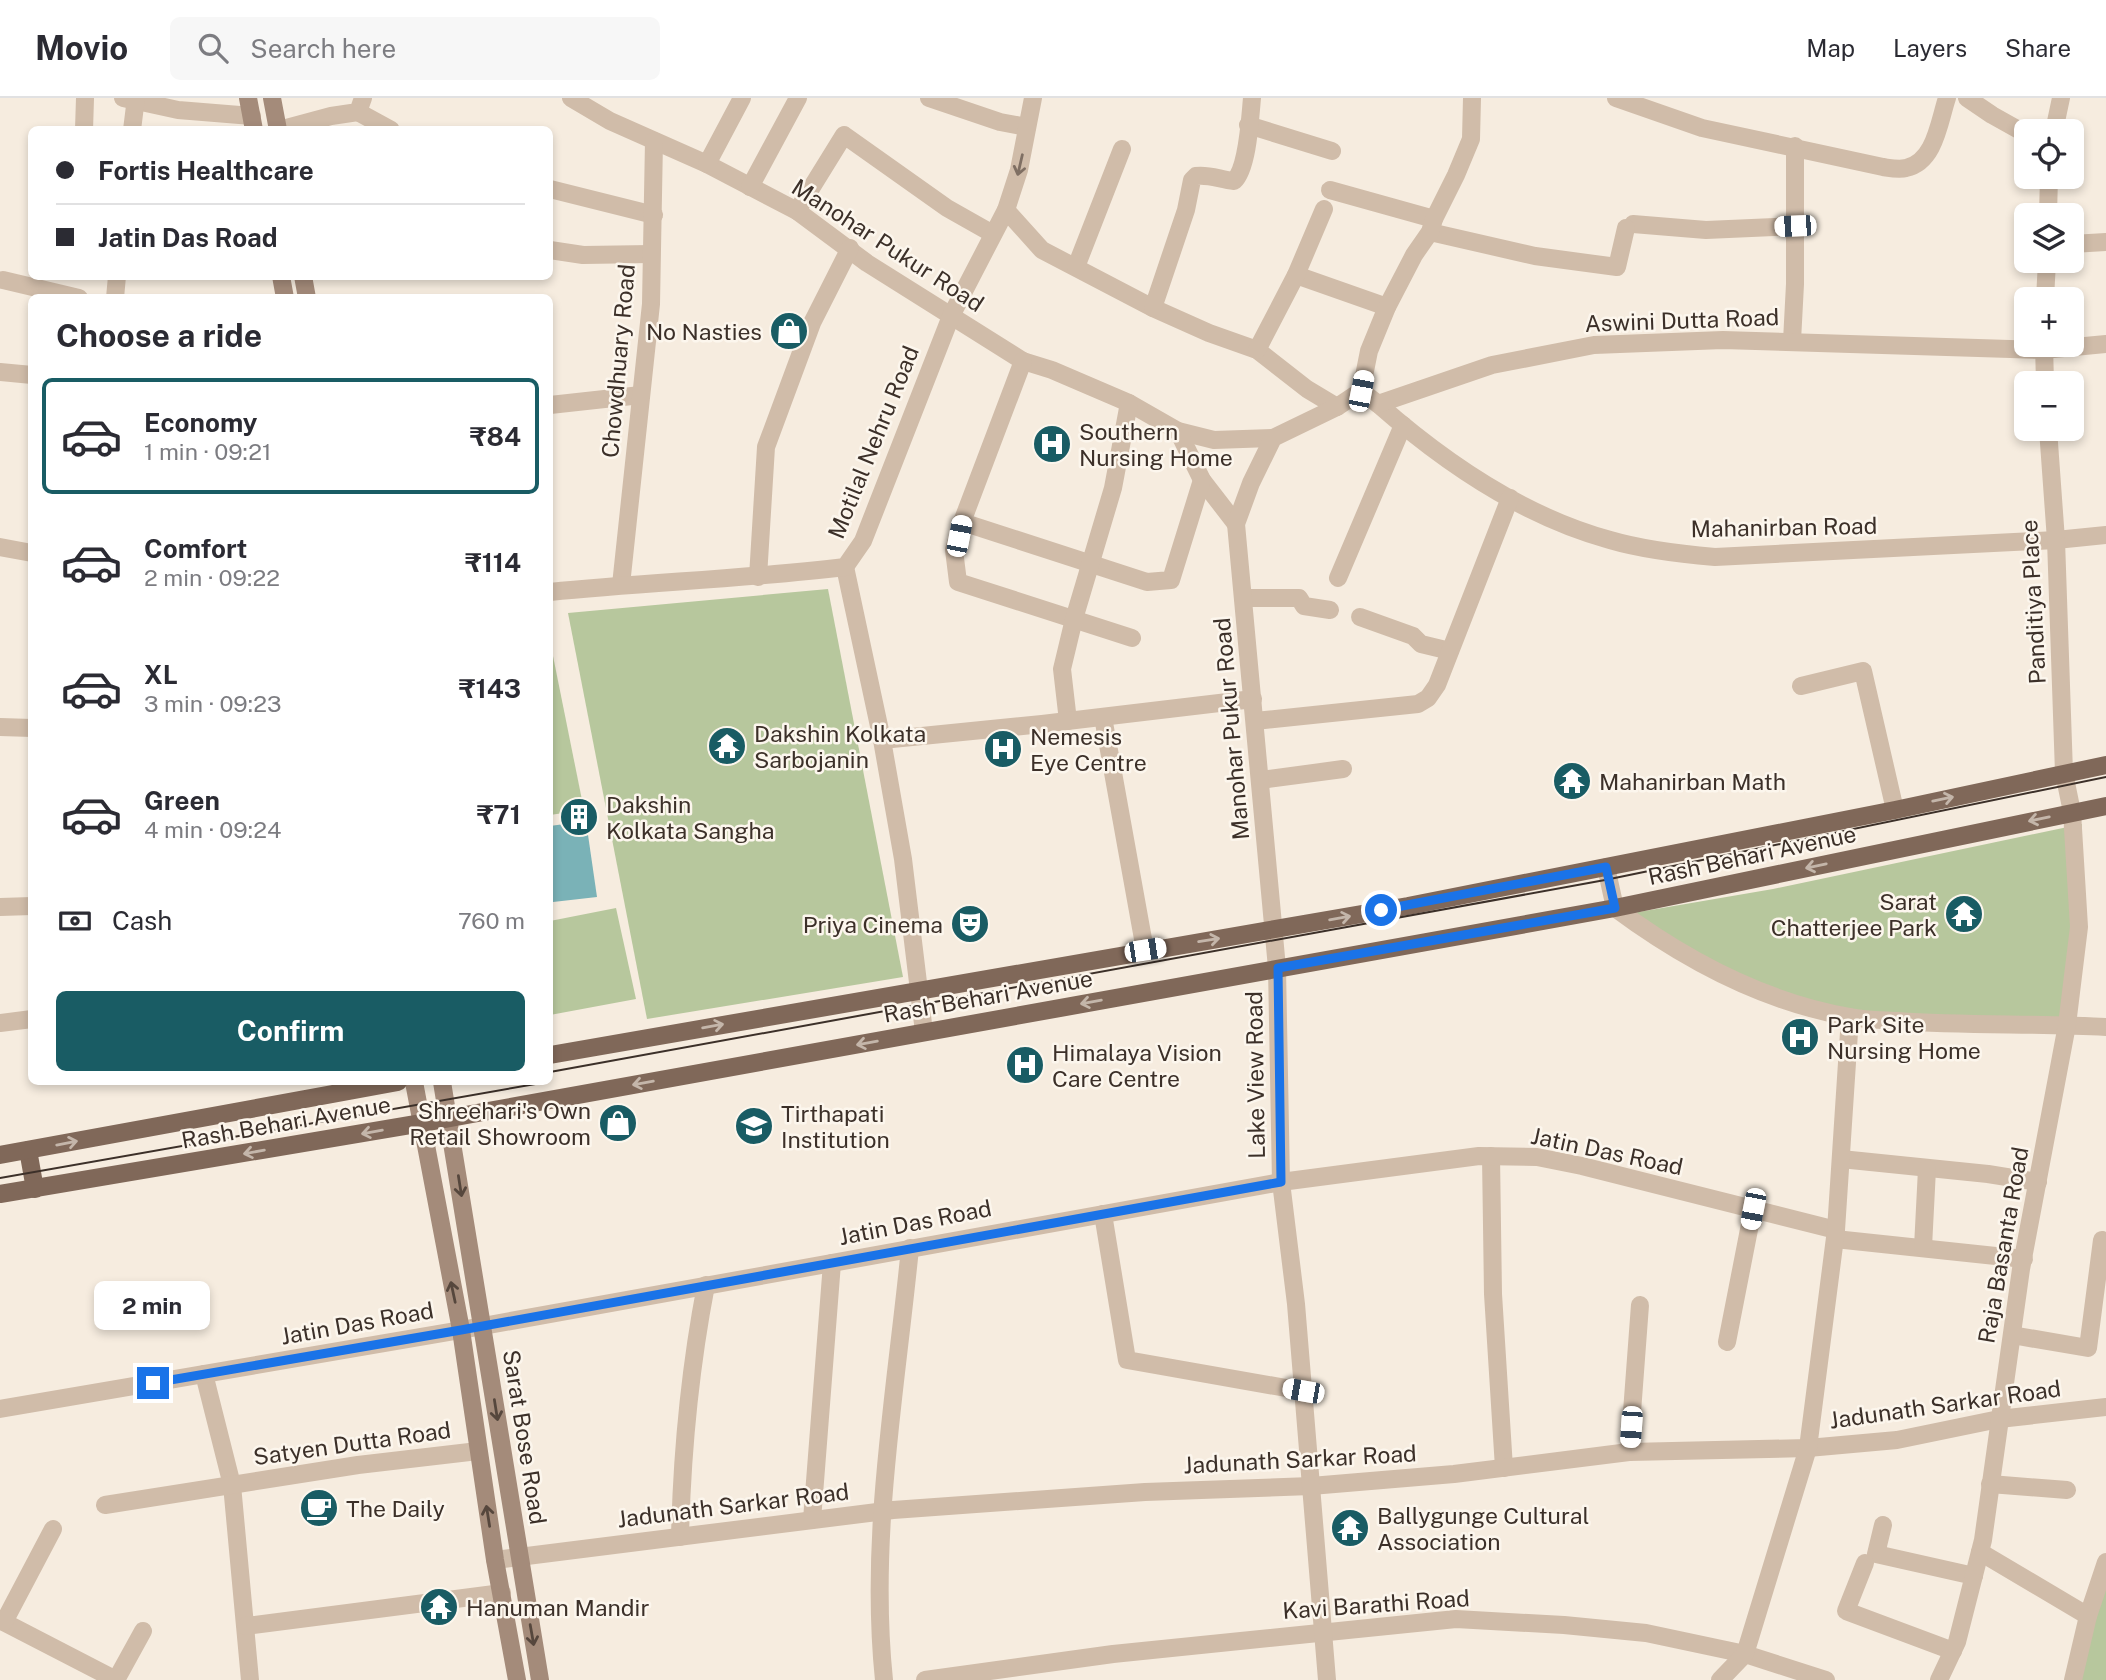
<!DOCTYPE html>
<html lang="en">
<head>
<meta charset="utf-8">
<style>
	body { margin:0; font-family:"Public Sans",sans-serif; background:#f7f7f7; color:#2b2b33; height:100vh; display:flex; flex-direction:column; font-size:26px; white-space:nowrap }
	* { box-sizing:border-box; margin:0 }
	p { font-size:23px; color:#7c7c81 }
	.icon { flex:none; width:38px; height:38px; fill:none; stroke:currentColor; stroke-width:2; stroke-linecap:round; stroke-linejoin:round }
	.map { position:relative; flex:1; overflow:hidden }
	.panel { position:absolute; left:28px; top:196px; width:525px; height:791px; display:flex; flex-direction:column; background:#fff; border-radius:10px; box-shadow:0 4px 10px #0003 }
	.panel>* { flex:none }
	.banner { position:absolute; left:28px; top:28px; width:525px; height:154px; border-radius:10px; box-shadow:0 4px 10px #0003; display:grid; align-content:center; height:154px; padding:0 28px; background:#fff }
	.buttons { position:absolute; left:2014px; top:21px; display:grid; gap:14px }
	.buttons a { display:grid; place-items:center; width:70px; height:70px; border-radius:10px; background:#fff; box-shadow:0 4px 10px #0003; font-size:35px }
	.end { position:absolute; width:32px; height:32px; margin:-16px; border:9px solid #1a73e8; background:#fff; box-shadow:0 0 0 4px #fff }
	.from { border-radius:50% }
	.bubble { position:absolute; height:49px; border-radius:10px; background:#fff; box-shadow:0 4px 10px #0003; font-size:23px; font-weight:700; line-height:49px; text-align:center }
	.car { position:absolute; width:21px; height:42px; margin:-21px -10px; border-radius:9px; box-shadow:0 0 5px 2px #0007; background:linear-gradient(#fff 24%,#345 0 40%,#fff 0 76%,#345 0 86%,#fff 0) }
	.banner b { display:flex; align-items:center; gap:24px; height:66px; font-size:26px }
	.banner b+b { border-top:2px solid #e1e1e2 }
	.banner i { width:18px; height:18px; background:#2b2b33 }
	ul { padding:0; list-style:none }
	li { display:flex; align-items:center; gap:21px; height:116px; margin:0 14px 10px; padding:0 14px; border:4px solid transparent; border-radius:10px }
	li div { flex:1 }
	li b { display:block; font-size:26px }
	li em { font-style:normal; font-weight:700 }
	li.on { border-color:#195c64 }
	li>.icon { width:63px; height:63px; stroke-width:1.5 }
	h2 { padding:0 28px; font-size:32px; line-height:84px }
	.pay { display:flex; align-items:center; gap:18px; height:77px; padding:0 28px; font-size:26px }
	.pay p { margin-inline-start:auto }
	.button { display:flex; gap:14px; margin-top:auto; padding:14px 28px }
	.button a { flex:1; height:80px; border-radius:10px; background:#195c64; color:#fff; font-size:28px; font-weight:700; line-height:80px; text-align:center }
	header { display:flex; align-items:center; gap:42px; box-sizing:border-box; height:98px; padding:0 35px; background:#fff; border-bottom:2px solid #e1e1e2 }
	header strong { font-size:33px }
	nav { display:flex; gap:38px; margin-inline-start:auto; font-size:24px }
	.search { width:490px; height:63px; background:#f7f7f7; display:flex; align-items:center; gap:18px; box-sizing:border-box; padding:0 24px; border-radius:10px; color:#7c7c81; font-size:26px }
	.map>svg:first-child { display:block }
	.green { fill:#b7c79d }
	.water { fill:#7ab2b7 }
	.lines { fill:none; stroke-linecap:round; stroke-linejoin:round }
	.street { stroke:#d0bca9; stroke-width:18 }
	.secondary { stroke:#a48b7a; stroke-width:18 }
	.primary { stroke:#806859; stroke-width:18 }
	.tram { stroke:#3c3029; stroke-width:2 }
	.oneway { stroke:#7f6f63 }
	.oneway2 { stroke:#c4b6aa }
	.oneway3 { stroke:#56473d }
	.route { stroke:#1a73e8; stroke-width:9 }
	.labels { text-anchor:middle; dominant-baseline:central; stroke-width:5; stroke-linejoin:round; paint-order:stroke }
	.street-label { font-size:23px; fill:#3c3029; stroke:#fcf6ed }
	.poi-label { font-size:23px; fill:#3c3029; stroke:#fcf6ed; text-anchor:start }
</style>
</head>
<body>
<header>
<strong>Movio</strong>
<div class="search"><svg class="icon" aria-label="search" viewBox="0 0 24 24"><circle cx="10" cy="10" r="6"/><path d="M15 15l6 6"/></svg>Search here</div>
<nav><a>Map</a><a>Layers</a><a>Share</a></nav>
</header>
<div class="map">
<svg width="2106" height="1582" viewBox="0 0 2106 1582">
	<rect width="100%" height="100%" fill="#f6ecdf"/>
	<!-- green -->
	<g class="green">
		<polygon points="828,491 903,879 647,921 568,515"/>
		<polygon points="550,543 584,712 550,717"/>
		<polygon points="2082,726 2064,922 1852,914 1782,897 1712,867 1633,815 1773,791"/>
		<polygon points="616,810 636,901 550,917 550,823"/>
		<polygon points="2106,1469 2106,1582 2076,1582"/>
	</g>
	<!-- water -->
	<polygon class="water" points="586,723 597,799 553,804 550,785 550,728"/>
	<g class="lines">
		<!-- street -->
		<g class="street">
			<polyline points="123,0 178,12 252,18"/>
			<polyline points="571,0 610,23 707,66 797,113 867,165 1023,263 1052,272 1129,305 1178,333 1214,342 1273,340"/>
			<polyline points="929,0 1000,24 1027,29"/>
			<path d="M1616 0 1702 30 1883 69C1890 70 1899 72 1906 70 1935 64 1939 24 1947 0"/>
			<polyline points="1967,0 1992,17 2026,36"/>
			<polyline points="358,14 391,32"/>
			<polyline points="1248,27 1332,53"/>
			<polyline points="84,32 85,0"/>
			<polyline points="132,32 136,0"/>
			<polyline points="279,32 331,18 358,14 363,0"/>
			<polyline points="2054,33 2061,0"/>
			<polyline points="707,66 742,0"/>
			<polyline points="750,89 798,0"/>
			<polyline points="550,91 654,117"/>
			<polyline points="1330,92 1434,121"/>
			<polyline points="1006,112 1042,152 1153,210 1209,235 1257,252 1307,291 1337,309"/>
			<polyline points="797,113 844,37 947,110 993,136"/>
			<polyline points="2048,117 2049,79"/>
			<polyline points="1633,126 1706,132 1795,128"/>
			<polyline points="1430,134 1535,158 1617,169 1626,130"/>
			<polyline points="2072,146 2106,144"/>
			<polyline points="550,152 583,157 651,156"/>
			<polyline points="1076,169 1122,51"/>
			<polyline points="1296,177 1387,209"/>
			<polyline points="3,182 79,200"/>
			<polyline points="115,200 117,178"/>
			<polyline points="2045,201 2047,163"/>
			<path d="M1153 210 1186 112 1192 82 1196 78C1209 76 1221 82 1234 83 1248 70 1250 20 1252 0"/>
			<polyline points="1792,243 1795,186 1795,48"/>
			<polyline points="2044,247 2045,285"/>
			<polyline points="1257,252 1296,177 1324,111"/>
			<polyline points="0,274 32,277"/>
			<polyline points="1361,293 1369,253 1387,209 1414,157 1430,134 1434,121 1456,77 1471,41 1472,0"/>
			<path d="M1378 306C1445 365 1522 418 1610 442 1644 452 1680 456 1715 459L2056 442 2106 437"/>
			<polyline points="550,307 641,297"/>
			<polyline points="1178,333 1202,382 1236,426"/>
			<polyline points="962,424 1023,263"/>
			<polyline points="0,449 32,455"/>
			<polyline points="845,469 882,642 903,761 924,934"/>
			<polyline points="758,479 766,349 812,225 850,150"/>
			<polyline points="1338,480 1403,327"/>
			<polyline points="621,487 651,206 654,43"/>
			<path d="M550 494C648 484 747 481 845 469L863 443 951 218 1006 112 1019 72 1033 0"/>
			<polyline points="1243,500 1299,500 1304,508 1330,512"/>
			<polyline points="1360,519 1413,538 1421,546 1450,553"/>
			<polyline points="1132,540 958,484 954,452 962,424 1147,484 1171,482 1202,382"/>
			<polyline points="1801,588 1863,573 1895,712"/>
			<polyline points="1103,619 1145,852"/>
			<polyline points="1068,623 1062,571 1074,521 1113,390 1129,305"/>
			<polyline points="1255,623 1418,606 1428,600 1437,587 1510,400"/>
			<polyline points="0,629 32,630"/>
			<polyline points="882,642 1042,626 1253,601"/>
			<polyline points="1261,682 1343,671"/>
			<path d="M1606 769 1615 810C1685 862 1763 904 1850 919 1866 922 1882 922 1898 923 1967 928 2037 925 2106 929"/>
			<polyline points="0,809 32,808"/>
			<polyline points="0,925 32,921"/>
			<polyline points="1491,1058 1493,1196 1504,1370"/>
			<polyline points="1841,1061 1988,1076 2038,1084"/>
			<polyline points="1103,1116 1127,1262 1303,1293"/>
			<polyline points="1835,1141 2024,1161"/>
			<polyline points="1923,1149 1927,1071"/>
			<polyline points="2012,1237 2088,1250 2102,1142"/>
			<polyline points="1727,1244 1753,1111"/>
			<polyline points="204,1276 232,1387 250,1582"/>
			<polyline points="0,1311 461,1232 1281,1084 1479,1058 1537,1059 1582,1068 1836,1132"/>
			<polyline points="1629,1354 1640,1207"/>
			<polyline points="1990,1386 2067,1392"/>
			<polyline points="105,1407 358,1367 478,1353"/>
			<polyline points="812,1422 832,1165"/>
			<polyline points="1883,1427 1876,1456 1974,1478"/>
			<path d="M680 1439C682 1354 690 1270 706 1187"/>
			<polyline points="1980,1454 2088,1518"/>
			<polyline points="495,1462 893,1412 1145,1394 1311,1388 1454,1376 1629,1354 1808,1350 1897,1342 1999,1321 2106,1309"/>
			<polyline points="1865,1465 1846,1513 1953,1553"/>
			<polyline points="0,1522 116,1582 143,1533"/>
			<polyline points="4,1524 53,1431"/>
			<polyline points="246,1528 502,1495"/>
			<path d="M884 1582C869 1439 896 1293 910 1150"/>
			<polyline points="925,1582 1113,1556 1456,1521 1564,1527 1646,1535 1745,1556 1826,1582"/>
			<polyline points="1327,1582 1296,1206 1281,1084 1277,870 1236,426 1251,385 1273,340 1337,309 1361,293 1378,306 1492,267 1594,247 1723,242 2043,252 2106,246"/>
			<polyline points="1720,1582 1745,1556 1808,1350 1836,1132 1850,919"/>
			<polyline points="1939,1582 1957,1544 1983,1442 2021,1171 2067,927 2079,829 2072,714 2064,675 2056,442 2048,331"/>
			<polyline points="2073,1582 2088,1518 2106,1464"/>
		</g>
		<!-- secondary -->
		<g class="secondary">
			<polyline points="248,0 254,32"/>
			<polyline points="272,0 278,32"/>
			<polyline points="281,178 285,200"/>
			<polyline points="303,178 307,200"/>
			<polyline points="414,984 461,1232 495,1462 517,1582"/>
			<polyline points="442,984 540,1582"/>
		</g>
		<!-- primary -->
		<g class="primary">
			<polyline points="550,957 1408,808 1895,712 2106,667"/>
			<polyline points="28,1052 35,1091"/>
			<polyline points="0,1057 398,984"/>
			<polyline points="0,1096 422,1025 1615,810 2106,708"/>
		</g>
		<!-- tram -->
		<g class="tram">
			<polyline points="550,974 1605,782 2106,679"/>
			<polyline points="0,1080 547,984"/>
		</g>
	</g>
	<!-- one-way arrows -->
	<defs><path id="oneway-shaft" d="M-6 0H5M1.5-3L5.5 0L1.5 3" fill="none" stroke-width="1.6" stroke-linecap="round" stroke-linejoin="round" transform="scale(1.75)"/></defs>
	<use class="oneway" href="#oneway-shaft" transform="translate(1020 67) rotate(103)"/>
	<g class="oneway2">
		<use href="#oneway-shaft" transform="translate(1943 701) rotate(-12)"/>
		<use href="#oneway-shaft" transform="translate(2039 721) rotate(168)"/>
		<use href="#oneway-shaft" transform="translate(1816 768) rotate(168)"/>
		<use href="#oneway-shaft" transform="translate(1340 820) rotate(-10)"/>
		<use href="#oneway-shaft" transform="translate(1209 842) rotate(-9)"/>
		<use href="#oneway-shaft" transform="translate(1091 904) rotate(170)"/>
		<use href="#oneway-shaft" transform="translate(713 928) rotate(-10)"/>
		<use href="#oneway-shaft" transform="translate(867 945) rotate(170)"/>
		<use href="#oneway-shaft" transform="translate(643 985) rotate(170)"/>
		<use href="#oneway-shaft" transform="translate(372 1034) rotate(170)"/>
		<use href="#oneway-shaft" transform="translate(67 1045) rotate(-11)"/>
		<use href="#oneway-shaft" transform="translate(254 1054) rotate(170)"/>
	</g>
	<g class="oneway3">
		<use href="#oneway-shaft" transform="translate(460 1088) rotate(81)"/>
		<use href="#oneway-shaft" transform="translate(453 1194) rotate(-102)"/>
		<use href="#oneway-shaft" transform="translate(496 1312) rotate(81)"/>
		<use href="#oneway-shaft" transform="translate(488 1418) rotate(-99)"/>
		<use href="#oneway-shaft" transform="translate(532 1537) rotate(80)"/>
	</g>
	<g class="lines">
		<!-- route -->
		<polyline class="route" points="153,1285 461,1232 1281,1084 1278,870 1615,810 1606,769 1381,812"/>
	</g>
	<!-- icons -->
	<defs>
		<symbol id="shop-disc" viewBox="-11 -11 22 22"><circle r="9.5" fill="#195c64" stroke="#fcf6ed"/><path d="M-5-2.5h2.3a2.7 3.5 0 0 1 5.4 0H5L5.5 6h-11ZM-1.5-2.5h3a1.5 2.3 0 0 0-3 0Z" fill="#fff"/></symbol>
		<symbol id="hospital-disc" viewBox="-11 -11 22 22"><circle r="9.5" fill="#195c64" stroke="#fcf6ed"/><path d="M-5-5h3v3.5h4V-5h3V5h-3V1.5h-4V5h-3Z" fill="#fff"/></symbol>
		<symbol id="temple-disc" viewBox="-11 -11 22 22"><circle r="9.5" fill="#195c64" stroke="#fcf6ed"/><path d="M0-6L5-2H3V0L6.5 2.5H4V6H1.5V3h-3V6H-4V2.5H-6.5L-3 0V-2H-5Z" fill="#fff"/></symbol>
		<symbol id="building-disc" viewBox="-11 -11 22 22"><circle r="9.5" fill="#195c64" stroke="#fcf6ed"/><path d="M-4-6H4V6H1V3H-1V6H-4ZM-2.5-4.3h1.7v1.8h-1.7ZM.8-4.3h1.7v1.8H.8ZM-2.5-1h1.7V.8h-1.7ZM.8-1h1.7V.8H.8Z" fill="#fff"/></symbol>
		<symbol id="theatre-disc" viewBox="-11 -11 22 22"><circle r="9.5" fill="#195c64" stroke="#fcf6ed"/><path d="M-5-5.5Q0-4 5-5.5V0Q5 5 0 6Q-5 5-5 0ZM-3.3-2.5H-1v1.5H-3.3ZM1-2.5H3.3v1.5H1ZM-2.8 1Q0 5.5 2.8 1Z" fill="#fff"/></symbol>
		<symbol id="school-disc" viewBox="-11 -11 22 22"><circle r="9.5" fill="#195c64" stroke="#fcf6ed"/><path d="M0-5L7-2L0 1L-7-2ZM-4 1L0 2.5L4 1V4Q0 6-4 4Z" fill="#fff"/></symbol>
		<symbol id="cafe-disc" viewBox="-11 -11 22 22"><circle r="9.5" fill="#195c64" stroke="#fcf6ed"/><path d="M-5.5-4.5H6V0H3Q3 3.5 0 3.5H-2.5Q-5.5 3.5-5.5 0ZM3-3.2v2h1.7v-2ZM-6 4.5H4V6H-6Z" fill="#fff"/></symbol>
	</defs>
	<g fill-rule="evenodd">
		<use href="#shop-disc" x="767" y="211" width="44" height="44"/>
		<use href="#hospital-disc" x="1030" y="324" width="44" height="44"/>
		<use href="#temple-disc" x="705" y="626" width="44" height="44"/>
		<use href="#hospital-disc" x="981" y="629" width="44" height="44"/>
		<use href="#temple-disc" x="1550" y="661" width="44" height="44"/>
		<use href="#building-disc" x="557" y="697" width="44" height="44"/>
		<use href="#temple-disc" x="1942" y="794" width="44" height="44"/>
		<use href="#theatre-disc" x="948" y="804" width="44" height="44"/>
		<use href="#hospital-disc" x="1778" y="917" width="44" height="44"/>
		<use href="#hospital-disc" x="1003" y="945" width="44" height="44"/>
		<use href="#shop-disc" x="596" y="1003" width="44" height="44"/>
		<use href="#school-disc" x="732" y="1006" width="44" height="44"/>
		<use href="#cafe-disc" x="297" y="1388" width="44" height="44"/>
		<use href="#temple-disc" x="1328" y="1408" width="44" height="44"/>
		<use href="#temple-disc" x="417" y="1487" width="44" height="44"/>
	</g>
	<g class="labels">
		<!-- street labels -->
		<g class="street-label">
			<text transform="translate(888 147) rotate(33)">Manohar Pukur Road</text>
			<text transform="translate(1682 222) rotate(-2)">Aswini Dutta Road</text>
			<text transform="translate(618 263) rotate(-85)">Chowdhuary Road</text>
			<text transform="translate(873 344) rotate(-68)">Motilal Nehru Road</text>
			<text transform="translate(1784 429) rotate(-1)">Mahanirban Road</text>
			<text transform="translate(2033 504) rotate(-93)">Panditiya Place</text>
			<text transform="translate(1231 631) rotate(-95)">Manohar Pukur Road</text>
			<text transform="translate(1752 757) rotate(-12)">Rash Behari Avenue</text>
			<text transform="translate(988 898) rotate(-10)">Rash Behari Avenue</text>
			<text transform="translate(1255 977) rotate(-91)">Lake View Road</text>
			<text transform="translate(286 1024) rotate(-10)">Rash Behari Avenue</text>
			<text transform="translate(1607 1053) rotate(12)">Jatin Das Road</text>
			<text transform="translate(915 1124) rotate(-11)">Jatin Das Road</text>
			<text transform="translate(2003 1147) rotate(-80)">Raja Basanta Road</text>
			<text transform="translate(357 1225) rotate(-10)">Jatin Das Road</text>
			<text transform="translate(1945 1306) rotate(-8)">Jadunath Sarkar Road</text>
			<text transform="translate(525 1339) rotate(81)">Sarat Bose Road</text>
			<text transform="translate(352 1345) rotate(-8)">Satyen Dutta Road</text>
			<text transform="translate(1300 1361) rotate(-3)">Jadunath Sarkar Road</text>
			<text transform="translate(733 1407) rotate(-7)">Jadunath Sarkar Road</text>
			<text transform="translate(1376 1506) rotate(-4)">Kavi Barathi Road</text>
		</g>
		<!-- poi labels -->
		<g class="poi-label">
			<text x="762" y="233" text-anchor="end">No Nasties</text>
			<text x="1079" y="333">Southern<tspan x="1079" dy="26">Nursing Home</tspan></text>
			<text x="754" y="635">Dakshin Kolkata<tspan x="754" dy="26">Sarbojanin</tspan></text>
			<text x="1030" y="638">Nemesis<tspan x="1030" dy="26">Eye Centre</tspan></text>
			<text x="1599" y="683">Mahanirban Math</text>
			<text x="606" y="706">Dakshin<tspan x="606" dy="26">Kolkata Sangha</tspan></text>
			<text x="1937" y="803" text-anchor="end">Sarat<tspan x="1937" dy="26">Chatterjee Park</tspan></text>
			<text x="943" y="826" text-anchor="end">Priya Cinema</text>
			<text x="1827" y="926">Park Site<tspan x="1827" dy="26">Nursing Home</tspan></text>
			<text x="1052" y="954">Himalaya Vision<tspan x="1052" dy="26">Care Centre</tspan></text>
			<text x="591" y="1012" text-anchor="end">Shreehari's Own<tspan x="591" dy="26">Retail Showroom</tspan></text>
			<text x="781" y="1015">Tirthapati<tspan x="781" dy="26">Institution</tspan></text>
			<text x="346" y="1410">The Daily</text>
			<text x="1377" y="1417">Ballygunge Cultural<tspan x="1377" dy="26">Association</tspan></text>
			<text x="466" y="1509">Hanuman Mandir</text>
		</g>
	</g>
</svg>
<div class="buttons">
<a><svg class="icon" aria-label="locate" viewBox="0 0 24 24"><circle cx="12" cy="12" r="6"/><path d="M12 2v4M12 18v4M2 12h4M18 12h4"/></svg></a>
<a><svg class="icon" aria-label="layers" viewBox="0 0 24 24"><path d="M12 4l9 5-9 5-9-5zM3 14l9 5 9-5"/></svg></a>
<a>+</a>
<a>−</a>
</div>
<i class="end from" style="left:1381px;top:812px"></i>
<i class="end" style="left:153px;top:1285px"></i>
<div class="bubble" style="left:94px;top:1183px;width:116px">2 min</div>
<i class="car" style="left:1795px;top:128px;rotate:268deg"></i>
<i class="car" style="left:1361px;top:293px;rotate:11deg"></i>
<i class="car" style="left:959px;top:438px;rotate:11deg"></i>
<i class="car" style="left:1145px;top:852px;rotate:81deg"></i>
<i class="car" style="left:1753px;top:1111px;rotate:191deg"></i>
<i class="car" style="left:1303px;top:1293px;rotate:280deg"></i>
<i class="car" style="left:1631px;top:1329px;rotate:184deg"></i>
<div class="banner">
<b><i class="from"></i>Fortis Healthcare</b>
<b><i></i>Jatin Das Road</b>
</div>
<section class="panel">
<h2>Choose a ride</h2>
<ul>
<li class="on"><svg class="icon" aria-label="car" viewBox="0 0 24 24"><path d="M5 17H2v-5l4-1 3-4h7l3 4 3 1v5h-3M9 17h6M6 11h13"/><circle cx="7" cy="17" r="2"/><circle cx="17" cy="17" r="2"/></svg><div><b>Economy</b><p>1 min · 09:21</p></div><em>₹84</em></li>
<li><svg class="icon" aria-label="car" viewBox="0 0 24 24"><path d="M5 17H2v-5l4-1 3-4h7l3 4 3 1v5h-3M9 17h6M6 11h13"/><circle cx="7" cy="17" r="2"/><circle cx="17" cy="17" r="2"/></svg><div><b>Comfort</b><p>2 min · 09:22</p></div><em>₹114</em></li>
<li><svg class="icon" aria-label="car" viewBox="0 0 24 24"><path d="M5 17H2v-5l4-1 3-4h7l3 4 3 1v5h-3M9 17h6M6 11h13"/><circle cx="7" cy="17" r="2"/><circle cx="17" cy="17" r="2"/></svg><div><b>XL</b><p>3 min · 09:23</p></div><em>₹143</em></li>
<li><svg class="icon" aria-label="car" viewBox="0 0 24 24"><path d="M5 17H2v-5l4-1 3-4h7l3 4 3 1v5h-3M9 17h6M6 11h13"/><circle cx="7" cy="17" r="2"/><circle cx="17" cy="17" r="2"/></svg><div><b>Green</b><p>4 min · 09:24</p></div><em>₹71</em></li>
</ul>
<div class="pay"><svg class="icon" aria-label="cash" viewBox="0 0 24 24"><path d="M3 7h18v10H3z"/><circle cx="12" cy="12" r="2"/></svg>Cash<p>760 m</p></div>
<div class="button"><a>Confirm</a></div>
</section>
</div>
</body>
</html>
